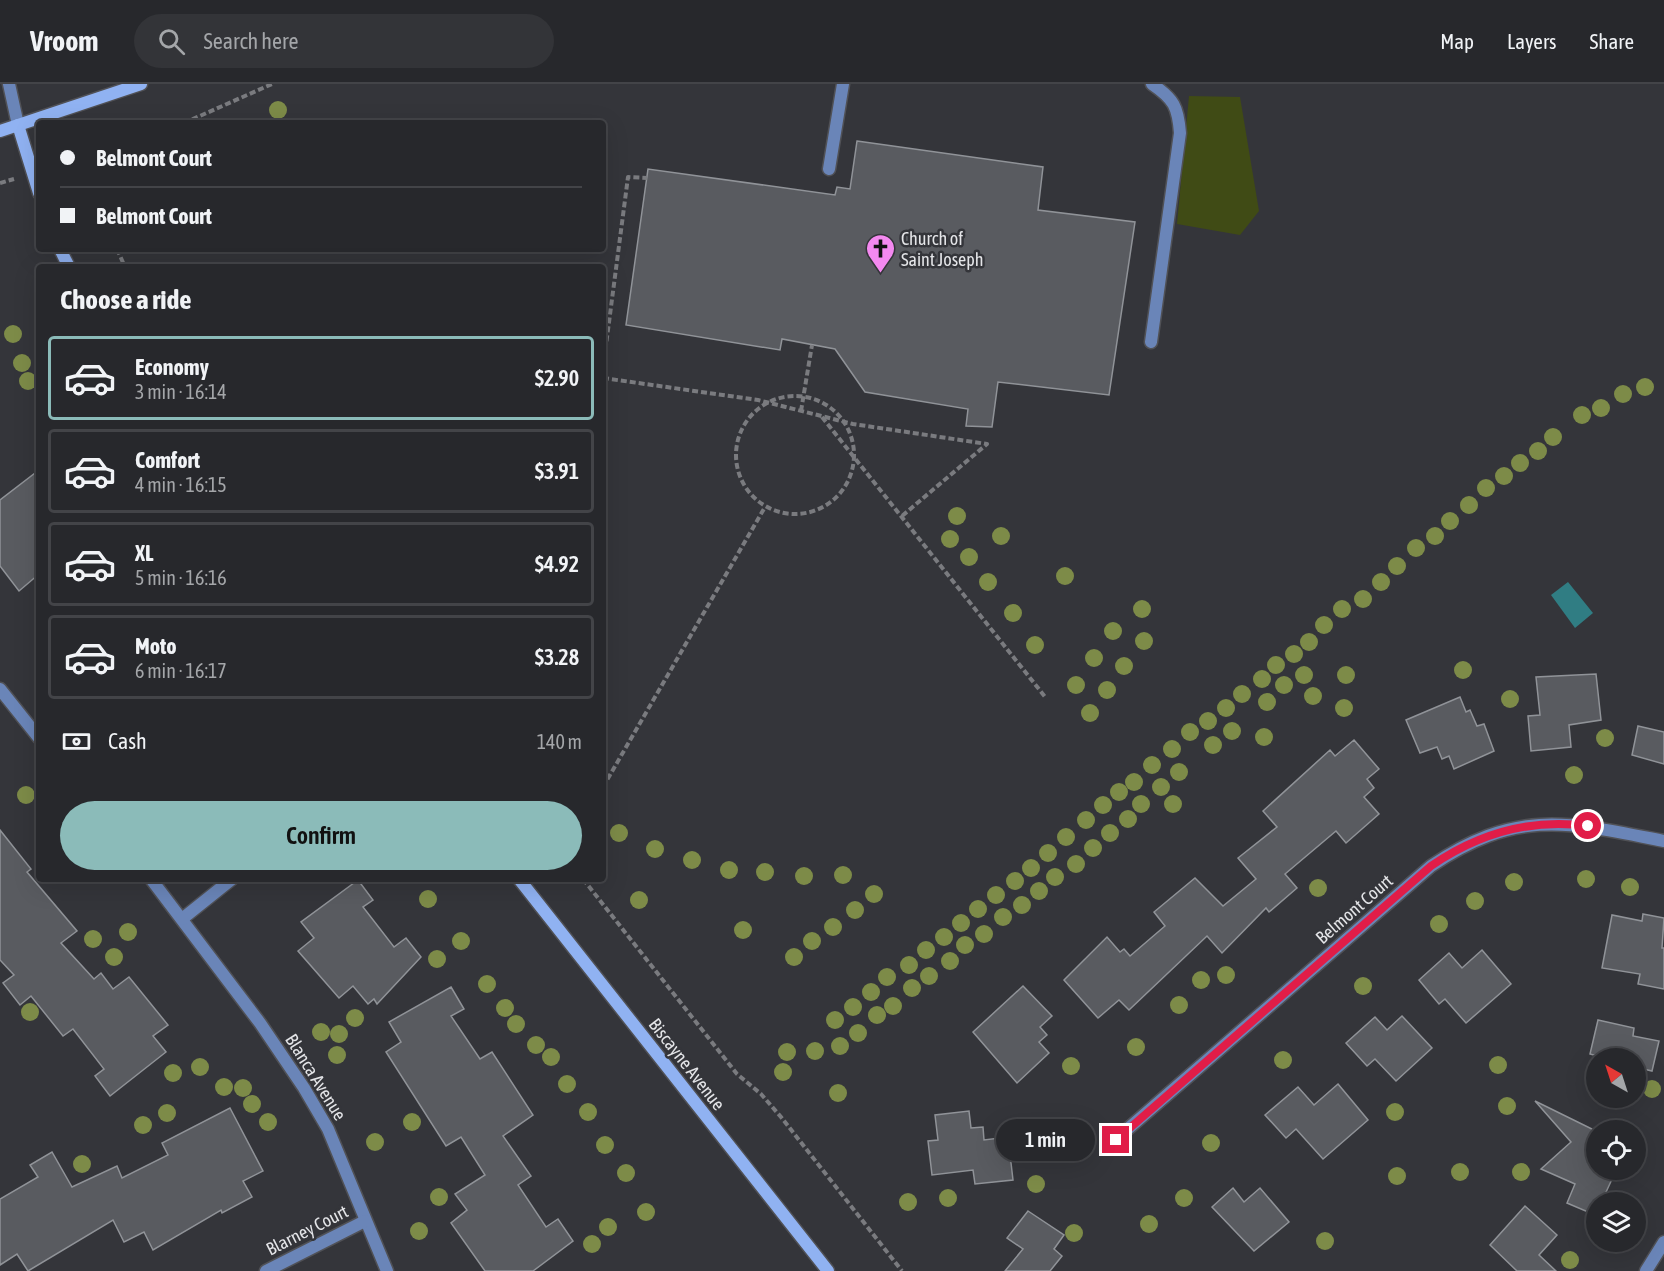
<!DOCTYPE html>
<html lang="en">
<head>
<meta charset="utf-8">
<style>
	body { margin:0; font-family:"Asap Condensed",sans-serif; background:#333438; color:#f1f3f6; height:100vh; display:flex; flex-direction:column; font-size:22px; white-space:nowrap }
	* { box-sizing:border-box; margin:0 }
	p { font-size:20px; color:#a4a6a9 }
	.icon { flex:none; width:33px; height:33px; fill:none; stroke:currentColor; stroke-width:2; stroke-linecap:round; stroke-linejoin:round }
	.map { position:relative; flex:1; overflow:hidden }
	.side { position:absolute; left:36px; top:180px; width:570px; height:618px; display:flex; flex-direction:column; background:#27282c; border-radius:6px; box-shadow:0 6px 24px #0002,0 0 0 2px #434448 }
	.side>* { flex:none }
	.banner { position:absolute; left:36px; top:36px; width:570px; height:132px; border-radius:6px; box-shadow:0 6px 24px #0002,0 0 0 2px #434448; display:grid; align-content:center; height:132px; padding:0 24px; background:#27282c }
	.needle { width:39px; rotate:321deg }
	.controls { position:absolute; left:1586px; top:964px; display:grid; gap:12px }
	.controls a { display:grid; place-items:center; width:60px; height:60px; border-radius:50%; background:#27282c; box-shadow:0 6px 24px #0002,0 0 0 2px #434448; font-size:30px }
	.end { position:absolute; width:27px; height:27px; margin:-14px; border:8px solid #e11d48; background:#fff; box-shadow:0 0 0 3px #fff }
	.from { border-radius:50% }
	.bubble { position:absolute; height:42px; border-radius:21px; background:#27282c; box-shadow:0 6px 24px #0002,0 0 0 2px #434448; font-size:20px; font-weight:600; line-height:42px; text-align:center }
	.banner b { display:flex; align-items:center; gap:21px; height:57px; font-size:22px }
	.banner b+b { border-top:2px solid #434448 }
	.banner i { width:15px; height:15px; background:#f1f3f6 }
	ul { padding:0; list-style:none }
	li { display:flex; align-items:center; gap:18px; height:84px; margin:0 12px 9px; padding:0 12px; border:3px solid #434448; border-radius:6px }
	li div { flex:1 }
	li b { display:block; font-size:22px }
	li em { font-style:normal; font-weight:600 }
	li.current { border-color:#8bbbb9 }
	li>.icon { width:54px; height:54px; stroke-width:1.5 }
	h2 { padding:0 24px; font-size:27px; line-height:72px }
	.pay { display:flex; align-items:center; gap:15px; height:66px; padding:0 24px; font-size:22px }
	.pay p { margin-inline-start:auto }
	.cta { display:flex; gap:12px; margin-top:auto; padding:12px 24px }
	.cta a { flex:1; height:69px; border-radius:36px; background:#8bbbb9; color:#111; font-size:24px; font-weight:600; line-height:69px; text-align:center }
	header { display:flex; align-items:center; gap:36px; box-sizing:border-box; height:84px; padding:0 30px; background:#27282c; border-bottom:2px solid #434448 }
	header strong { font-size:28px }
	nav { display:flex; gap:33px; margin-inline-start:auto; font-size:21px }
	.search { width:420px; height:54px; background:#333438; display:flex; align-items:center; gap:15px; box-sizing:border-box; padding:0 21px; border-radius:33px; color:#a4a6a9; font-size:22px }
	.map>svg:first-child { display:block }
	.green { fill:#404b15 }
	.water { fill:#307d83 }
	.building { fill:#595b60; stroke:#909398; stroke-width:1.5 }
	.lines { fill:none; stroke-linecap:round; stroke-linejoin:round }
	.lane-casing { stroke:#505156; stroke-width:15 }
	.street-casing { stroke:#505156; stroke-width:15 }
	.secondary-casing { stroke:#505156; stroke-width:15 }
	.path { stroke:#7a7b7f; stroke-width:4; stroke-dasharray:6 3; stroke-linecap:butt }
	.lane { stroke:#6a85b8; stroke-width:12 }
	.street { stroke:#6a85b8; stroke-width:12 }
	.secondary { stroke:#90b2f2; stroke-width:12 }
	.tree { fill:#7d8b48 }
	.route { stroke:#e11d48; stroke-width:8 }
	.labels { text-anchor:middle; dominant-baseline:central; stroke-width:5; stroke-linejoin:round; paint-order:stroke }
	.poi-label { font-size:18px; fill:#e4e5e8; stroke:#34353a; text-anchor:start }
	.street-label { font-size:18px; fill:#e4e5e8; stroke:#34353a }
</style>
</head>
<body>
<header>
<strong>Vroom</strong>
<div class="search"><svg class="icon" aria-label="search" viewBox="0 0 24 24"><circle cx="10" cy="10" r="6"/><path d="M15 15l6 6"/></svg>Search here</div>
<nav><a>Map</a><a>Layers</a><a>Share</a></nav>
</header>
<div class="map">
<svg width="1664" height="1187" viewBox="0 0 1664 1187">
	<rect width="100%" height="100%" fill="#34353a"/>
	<!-- green -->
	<polygon class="green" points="1189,12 1240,13 1259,127 1240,151 1177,140"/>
	<!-- water -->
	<polygon class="water" points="1568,498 1593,529 1575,544 1551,511"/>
	<!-- building -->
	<g class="building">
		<polygon points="857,57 1043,83 1038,126 1135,138 1109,311 998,298 992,343 966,342 968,325 865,308 835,265 782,255 780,266 626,241 648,85 835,111 837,103 850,105"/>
		<polygon points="39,386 39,490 19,507 0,482 0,416"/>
		<polygon points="1596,590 1601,636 1569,641 1571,663 1531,667 1528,632 1540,631 1536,593"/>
		<polygon points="1460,613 1466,628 1470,626 1477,642 1484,640 1494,667 1454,685 1449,672 1442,675 1437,663 1420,669 1406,636"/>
		<polygon points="1638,642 1664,648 1664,680 1632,671"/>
		<polygon points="1354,656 1379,685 1367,695 1374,704 1364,713 1379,730 1346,759 1336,747 1285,790 1297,804 1269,828 1266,824 1222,869 1207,852 1129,926 1119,916 1098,934 1064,896 1107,853 1120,868 1124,865 1130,872 1165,842 1154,828 1195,794 1223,822 1256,795 1238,774 1277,743 1263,727 1330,666 1335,672"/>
		<polygon points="0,746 31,785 27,788 77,847 61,859 94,895 101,889 113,905 129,893 168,941 153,952 166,968 110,1012 95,992 104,985 73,945 63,952 31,912 20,921 3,899 14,891 0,876"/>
		<polygon points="358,796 373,816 363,823 394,863 406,854 421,873 377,920 374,915 368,920 353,902 339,914 298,867 314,854 301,838"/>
		<polygon points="1643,830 1664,834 1662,864 1664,864 1664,905 1638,900 1640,890 1602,884 1612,831 1642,837"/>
		<polygon points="1482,866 1511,900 1466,939 1445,915 1439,920 1419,896 1449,869 1462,884"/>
		<polygon points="1023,902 1052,932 1040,943 1047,951 1039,958 1049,969 1017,999 973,948"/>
		<polygon points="451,903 464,925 451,932 480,975 492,968 533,1031 503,1052 531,1092 518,1101 546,1143 558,1135 573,1157 533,1187 485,1187 451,1139 467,1126 455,1110 485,1091 461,1053 446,1062 386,968 401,958 389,938"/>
		<polygon points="1402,932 1432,964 1396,997 1375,975 1367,982 1346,959 1375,933 1387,946"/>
		<polygon points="1598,936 1634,944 1633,952 1659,957 1652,987 1635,983 1635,975 1608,975 1590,970"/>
		<polygon points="1338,1000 1368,1036 1323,1075 1296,1045 1286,1054 1265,1031 1298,1003 1314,1021"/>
		<polygon points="1535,1017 1596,1047 1596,1086 1613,1093 1601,1119 1596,1119 1595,1131 1567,1119 1575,1100 1541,1085 1571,1058"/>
		<polygon points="230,1024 263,1087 243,1097 252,1113 222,1129 221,1126 153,1166 144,1148 124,1158 113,1136 28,1187 17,1170 0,1181 0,1115 38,1093 30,1081 52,1068 72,1103 117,1082 122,1094 168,1071 162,1059"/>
		<polygon points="969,1027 971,1044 983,1043 984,1056 1008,1053 1013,1096 975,1100 973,1086 932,1091 928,1057 938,1056 935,1031"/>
		<polygon points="1233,1104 1244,1118 1260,1104 1289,1138 1254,1167 1212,1123"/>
		<polygon points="1525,1122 1557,1151 1539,1171 1556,1187 1517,1187 1490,1161"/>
		<polygon points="1028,1127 1064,1151 1054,1165 1062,1172 1050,1187 1005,1187 1023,1165 1007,1154"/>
	</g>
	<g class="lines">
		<defs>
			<g id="lane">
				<polyline points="9,0 18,41"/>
				<polyline points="829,85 843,0"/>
				<path d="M1151 258 1180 49C1178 23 1174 15 1152 0"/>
			</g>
			<g id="street">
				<polyline points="0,605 39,654"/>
				<polyline points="151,795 260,939 304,1004 328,1045 387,1187"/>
				<polyline points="182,835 232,795"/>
				<path d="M1115 1056 1431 782C1517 724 1569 738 1664 757"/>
				<polyline points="266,1187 365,1137"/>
				<polyline points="1646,1187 1664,1158"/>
			</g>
			<g id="secondary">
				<polyline points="18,41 39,109"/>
				<polyline points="0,47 141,0"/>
				<polyline points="60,165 69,183"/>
				<polyline points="519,795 828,1187"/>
			</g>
		</defs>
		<!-- lane casing -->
		<use href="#lane" class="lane-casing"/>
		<!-- street casing -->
		<use href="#street" class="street-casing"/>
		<!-- secondary casing -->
		<use href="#secondary" class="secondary-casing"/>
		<!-- path -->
		<g class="path">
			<polyline points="184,39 272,0"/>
			<polyline points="0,99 14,95"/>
			<polyline points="117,165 125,183"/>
			<polyline points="603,284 628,93 647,94"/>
			<polyline points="603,294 758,316 853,340 987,360 902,432"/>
			<circle cx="795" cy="371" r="59"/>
			<polyline points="801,327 812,261"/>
			<polyline points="822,333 1046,614"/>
			<polyline points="603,703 765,423"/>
			<polyline points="583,795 737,990 761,1010 781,1033 902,1187"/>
		</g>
		<!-- lane -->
		<use href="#lane" class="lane"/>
		<!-- street -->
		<use href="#street" class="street"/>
		<!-- secondary -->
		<use href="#secondary" class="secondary"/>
	</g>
	<!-- trees -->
	<g class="tree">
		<circle cx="278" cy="26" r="9"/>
		<circle cx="13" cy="250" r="9"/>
		<circle cx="22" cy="279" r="9"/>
		<circle cx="28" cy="297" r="9"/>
		<circle cx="1645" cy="303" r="9"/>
		<circle cx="1623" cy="310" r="9"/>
		<circle cx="1601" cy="324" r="9"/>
		<circle cx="1582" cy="331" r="9"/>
		<circle cx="1553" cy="353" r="9"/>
		<circle cx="1538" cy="367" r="9"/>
		<circle cx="1520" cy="379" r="9"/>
		<circle cx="1504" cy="392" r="9"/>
		<circle cx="1486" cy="404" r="9"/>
		<circle cx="1469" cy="421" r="9"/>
		<circle cx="957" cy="432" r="9"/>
		<circle cx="1450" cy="437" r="9"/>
		<circle cx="1001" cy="452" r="9"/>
		<circle cx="1435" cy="452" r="9"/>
		<circle cx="950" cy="455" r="9"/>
		<circle cx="1416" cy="464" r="9"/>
		<circle cx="969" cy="473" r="9"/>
		<circle cx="1397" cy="482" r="9"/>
		<circle cx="1065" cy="492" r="9"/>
		<circle cx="988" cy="498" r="9"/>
		<circle cx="1381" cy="498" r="9"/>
		<circle cx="1363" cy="515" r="9"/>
		<circle cx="1142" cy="525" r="9"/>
		<circle cx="1342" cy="525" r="9"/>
		<circle cx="1013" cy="529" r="9"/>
		<circle cx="1324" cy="541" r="9"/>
		<circle cx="1113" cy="547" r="9"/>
		<circle cx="1144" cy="557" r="9"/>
		<circle cx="1309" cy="558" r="9"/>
		<circle cx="1035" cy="561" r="9"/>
		<circle cx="1294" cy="570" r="9"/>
		<circle cx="1094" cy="574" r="9"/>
		<circle cx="1276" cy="581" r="9"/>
		<circle cx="1124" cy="582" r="9"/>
		<circle cx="1463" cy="586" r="9"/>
		<circle cx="1304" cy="591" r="9"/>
		<circle cx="1346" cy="591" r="9"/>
		<circle cx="1262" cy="595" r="9"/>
		<circle cx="1076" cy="601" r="9"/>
		<circle cx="1284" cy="601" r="9"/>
		<circle cx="1107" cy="606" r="9"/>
		<circle cx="1242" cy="610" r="9"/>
		<circle cx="1313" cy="612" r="9"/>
		<circle cx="1510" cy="615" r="9"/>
		<circle cx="1267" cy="618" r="9"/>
		<circle cx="1226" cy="624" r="9"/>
		<circle cx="1344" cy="624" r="9"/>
		<circle cx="1090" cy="629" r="9"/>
		<circle cx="1208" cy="637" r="9"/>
		<circle cx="1232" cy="647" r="9"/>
		<circle cx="1190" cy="648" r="9"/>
		<circle cx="1264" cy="653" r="9"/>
		<circle cx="1605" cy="654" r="9"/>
		<circle cx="1213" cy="661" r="9"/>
		<circle cx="1172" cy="665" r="9"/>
		<circle cx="1152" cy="681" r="9"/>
		<circle cx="1179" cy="688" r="9"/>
		<circle cx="1574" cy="691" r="9"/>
		<circle cx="1134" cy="698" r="9"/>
		<circle cx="1161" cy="703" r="9"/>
		<circle cx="1119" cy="708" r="9"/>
		<circle cx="26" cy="711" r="9"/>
		<circle cx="1141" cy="720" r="9"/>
		<circle cx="1173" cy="720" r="9"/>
		<circle cx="1103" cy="721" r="9"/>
		<circle cx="1128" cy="735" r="9"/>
		<circle cx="1086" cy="736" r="9"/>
		<circle cx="619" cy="749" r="9"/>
		<circle cx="1110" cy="749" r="9"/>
		<circle cx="1066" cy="753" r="9"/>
		<circle cx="1093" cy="764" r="9"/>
		<circle cx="655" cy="765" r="9"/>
		<circle cx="1048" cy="769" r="9"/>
		<circle cx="692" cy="776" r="9"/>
		<circle cx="1076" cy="780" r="9"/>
		<circle cx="1031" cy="784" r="9"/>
		<circle cx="729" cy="786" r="9"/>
		<circle cx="765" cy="788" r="9"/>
		<circle cx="843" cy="791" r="9"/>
		<circle cx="804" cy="792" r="9"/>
		<circle cx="1055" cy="793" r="9"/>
		<circle cx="1586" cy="795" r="9"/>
		<circle cx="1015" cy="797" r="9"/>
		<circle cx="1514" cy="798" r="9"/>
		<circle cx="1630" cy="803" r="9"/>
		<circle cx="1318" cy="804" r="9"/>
		<circle cx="1039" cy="807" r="9"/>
		<circle cx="874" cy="810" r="9"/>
		<circle cx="996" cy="811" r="9"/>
		<circle cx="428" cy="815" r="9"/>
		<circle cx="639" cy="816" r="9"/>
		<circle cx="1475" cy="817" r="9"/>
		<circle cx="1022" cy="821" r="9"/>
		<circle cx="978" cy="825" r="9"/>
		<circle cx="855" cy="826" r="9"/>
		<circle cx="1003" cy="833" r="9"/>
		<circle cx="961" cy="839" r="9"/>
		<circle cx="1439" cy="840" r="9"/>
		<circle cx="833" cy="843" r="9"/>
		<circle cx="743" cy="846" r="9"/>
		<circle cx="128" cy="848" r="9"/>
		<circle cx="984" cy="850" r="9"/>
		<circle cx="944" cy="853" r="9"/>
		<circle cx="93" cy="855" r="9"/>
		<circle cx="461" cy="857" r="9"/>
		<circle cx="812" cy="857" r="9"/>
		<circle cx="965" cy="861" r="9"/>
		<circle cx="926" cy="866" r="9"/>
		<circle cx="114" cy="873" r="9"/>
		<circle cx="794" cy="873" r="9"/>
		<circle cx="437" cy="875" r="9"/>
		<circle cx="950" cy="877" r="9"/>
		<circle cx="909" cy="881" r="9"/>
		<circle cx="1226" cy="891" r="9"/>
		<circle cx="929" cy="892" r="9"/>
		<circle cx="887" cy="893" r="9"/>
		<circle cx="1201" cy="896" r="9"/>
		<circle cx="487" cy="900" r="9"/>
		<circle cx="1363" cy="902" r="9"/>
		<circle cx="912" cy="904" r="9"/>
		<circle cx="871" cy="908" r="9"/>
		<circle cx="1179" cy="921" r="9"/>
		<circle cx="893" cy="922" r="9"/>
		<circle cx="853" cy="923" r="9"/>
		<circle cx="505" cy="924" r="9"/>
		<circle cx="30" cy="928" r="9"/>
		<circle cx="877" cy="931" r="9"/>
		<circle cx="355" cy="934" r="9"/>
		<circle cx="835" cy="936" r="9"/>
		<circle cx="516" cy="940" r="9"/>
		<circle cx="321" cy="948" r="9"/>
		<circle cx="858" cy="949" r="9"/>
		<circle cx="339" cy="950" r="9"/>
		<circle cx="536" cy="961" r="9"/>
		<circle cx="840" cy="962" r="9"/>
		<circle cx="1136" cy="963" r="9"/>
		<circle cx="815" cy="967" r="9"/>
		<circle cx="787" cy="968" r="9"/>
		<circle cx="337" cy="971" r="9"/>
		<circle cx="551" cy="973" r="9"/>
		<circle cx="1283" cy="976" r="9"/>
		<circle cx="1498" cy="981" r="9"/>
		<circle cx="1071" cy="982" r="9"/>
		<circle cx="200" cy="983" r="9"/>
		<circle cx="783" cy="988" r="9"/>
		<circle cx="173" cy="989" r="9"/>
		<circle cx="567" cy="1000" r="9"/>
		<circle cx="224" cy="1003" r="9"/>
		<circle cx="243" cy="1004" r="9"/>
		<circle cx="1652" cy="1005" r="9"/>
		<circle cx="838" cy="1009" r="9"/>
		<circle cx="252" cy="1020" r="9"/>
		<circle cx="1507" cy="1022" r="9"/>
		<circle cx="588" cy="1028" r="9"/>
		<circle cx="1395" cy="1028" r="9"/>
		<circle cx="167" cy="1029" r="9"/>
		<circle cx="268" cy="1038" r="9"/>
		<circle cx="412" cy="1038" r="9"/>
		<circle cx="143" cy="1041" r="9"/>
		<circle cx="1024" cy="1042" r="9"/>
		<circle cx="375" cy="1058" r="9"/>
		<circle cx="1211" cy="1059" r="9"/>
		<circle cx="605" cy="1061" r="9"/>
		<circle cx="82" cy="1080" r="9"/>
		<circle cx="1460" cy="1088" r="9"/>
		<circle cx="1521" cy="1088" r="9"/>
		<circle cx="626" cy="1089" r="9"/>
		<circle cx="1397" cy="1092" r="9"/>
		<circle cx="1036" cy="1100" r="9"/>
		<circle cx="439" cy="1113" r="9"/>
		<circle cx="948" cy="1114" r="9"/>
		<circle cx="1184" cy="1114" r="9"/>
		<circle cx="908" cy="1118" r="9"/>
		<circle cx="646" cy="1128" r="9"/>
		<circle cx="1149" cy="1140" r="9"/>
		<circle cx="608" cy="1143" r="9"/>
		<circle cx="419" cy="1147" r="9"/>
		<circle cx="1074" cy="1149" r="9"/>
		<circle cx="1325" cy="1157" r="9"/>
		<circle cx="592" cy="1160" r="9"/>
		<circle cx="1570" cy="1176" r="9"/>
	</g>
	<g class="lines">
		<!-- route -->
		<path class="route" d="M1116 1056 1431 782C1479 749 1530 734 1588 742"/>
	</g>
	<!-- icons -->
	<defs>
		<symbol id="church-pin" viewBox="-11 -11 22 30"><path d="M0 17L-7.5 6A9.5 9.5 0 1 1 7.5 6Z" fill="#f489f0" stroke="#34353a"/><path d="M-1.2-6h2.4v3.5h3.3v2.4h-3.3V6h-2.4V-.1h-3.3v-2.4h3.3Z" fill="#111"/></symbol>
	</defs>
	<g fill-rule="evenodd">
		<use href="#church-pin" x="864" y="148" width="33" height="45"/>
	</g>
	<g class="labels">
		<!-- poi labels -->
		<g class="poi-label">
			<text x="901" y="154">Church of<tspan x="901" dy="21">Saint Joseph</tspan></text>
		</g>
		<!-- street labels -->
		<g class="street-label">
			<text transform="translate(1354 825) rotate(-41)">Belmont Court</text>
			<text transform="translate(687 980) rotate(52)">Biscayne Avenue</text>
			<text transform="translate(316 993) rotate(58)">Blanca Avenue</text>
			<text transform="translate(307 1146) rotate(-27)">Blarney Court</text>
		</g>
	</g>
</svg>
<div class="controls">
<a><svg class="needle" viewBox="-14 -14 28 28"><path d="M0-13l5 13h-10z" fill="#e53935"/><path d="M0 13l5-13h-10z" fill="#a4a6a9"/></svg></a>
<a><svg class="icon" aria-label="locate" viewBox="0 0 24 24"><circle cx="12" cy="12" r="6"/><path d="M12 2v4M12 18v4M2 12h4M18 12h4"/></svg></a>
<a><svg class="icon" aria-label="layers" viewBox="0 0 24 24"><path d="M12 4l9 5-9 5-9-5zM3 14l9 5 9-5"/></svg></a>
</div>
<i class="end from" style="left:1588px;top:742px"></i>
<i class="end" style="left:1116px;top:1056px"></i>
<div class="bubble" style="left:996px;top:1035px;width:99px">1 min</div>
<div class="banner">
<b><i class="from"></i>Belmont Court</b>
<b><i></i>Belmont Court</b>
</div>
<section class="side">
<h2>Choose a ride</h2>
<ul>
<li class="current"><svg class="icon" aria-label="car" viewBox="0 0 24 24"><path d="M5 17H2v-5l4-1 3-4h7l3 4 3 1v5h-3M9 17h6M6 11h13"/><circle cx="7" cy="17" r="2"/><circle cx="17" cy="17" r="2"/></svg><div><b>Economy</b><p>3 min · 16:14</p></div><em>$2.90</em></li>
<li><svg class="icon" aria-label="car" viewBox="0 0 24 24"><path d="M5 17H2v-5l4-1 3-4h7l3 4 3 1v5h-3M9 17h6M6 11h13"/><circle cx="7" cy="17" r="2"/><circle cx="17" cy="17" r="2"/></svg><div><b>Comfort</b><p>4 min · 16:15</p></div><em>$3.91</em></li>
<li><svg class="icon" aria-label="car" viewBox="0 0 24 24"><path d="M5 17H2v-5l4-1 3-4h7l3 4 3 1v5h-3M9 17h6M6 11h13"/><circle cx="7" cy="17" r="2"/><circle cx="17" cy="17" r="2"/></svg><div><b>XL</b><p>5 min · 16:16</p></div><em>$4.92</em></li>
<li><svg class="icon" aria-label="car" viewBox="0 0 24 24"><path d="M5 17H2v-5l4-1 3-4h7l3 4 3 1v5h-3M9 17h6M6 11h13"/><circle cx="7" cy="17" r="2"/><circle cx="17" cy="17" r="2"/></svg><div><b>Moto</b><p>6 min · 16:17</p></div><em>$3.28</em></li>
</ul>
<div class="pay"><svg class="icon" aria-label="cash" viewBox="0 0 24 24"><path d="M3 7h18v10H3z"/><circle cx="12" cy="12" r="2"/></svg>Cash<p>140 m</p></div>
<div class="cta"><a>Confirm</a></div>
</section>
</div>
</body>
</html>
